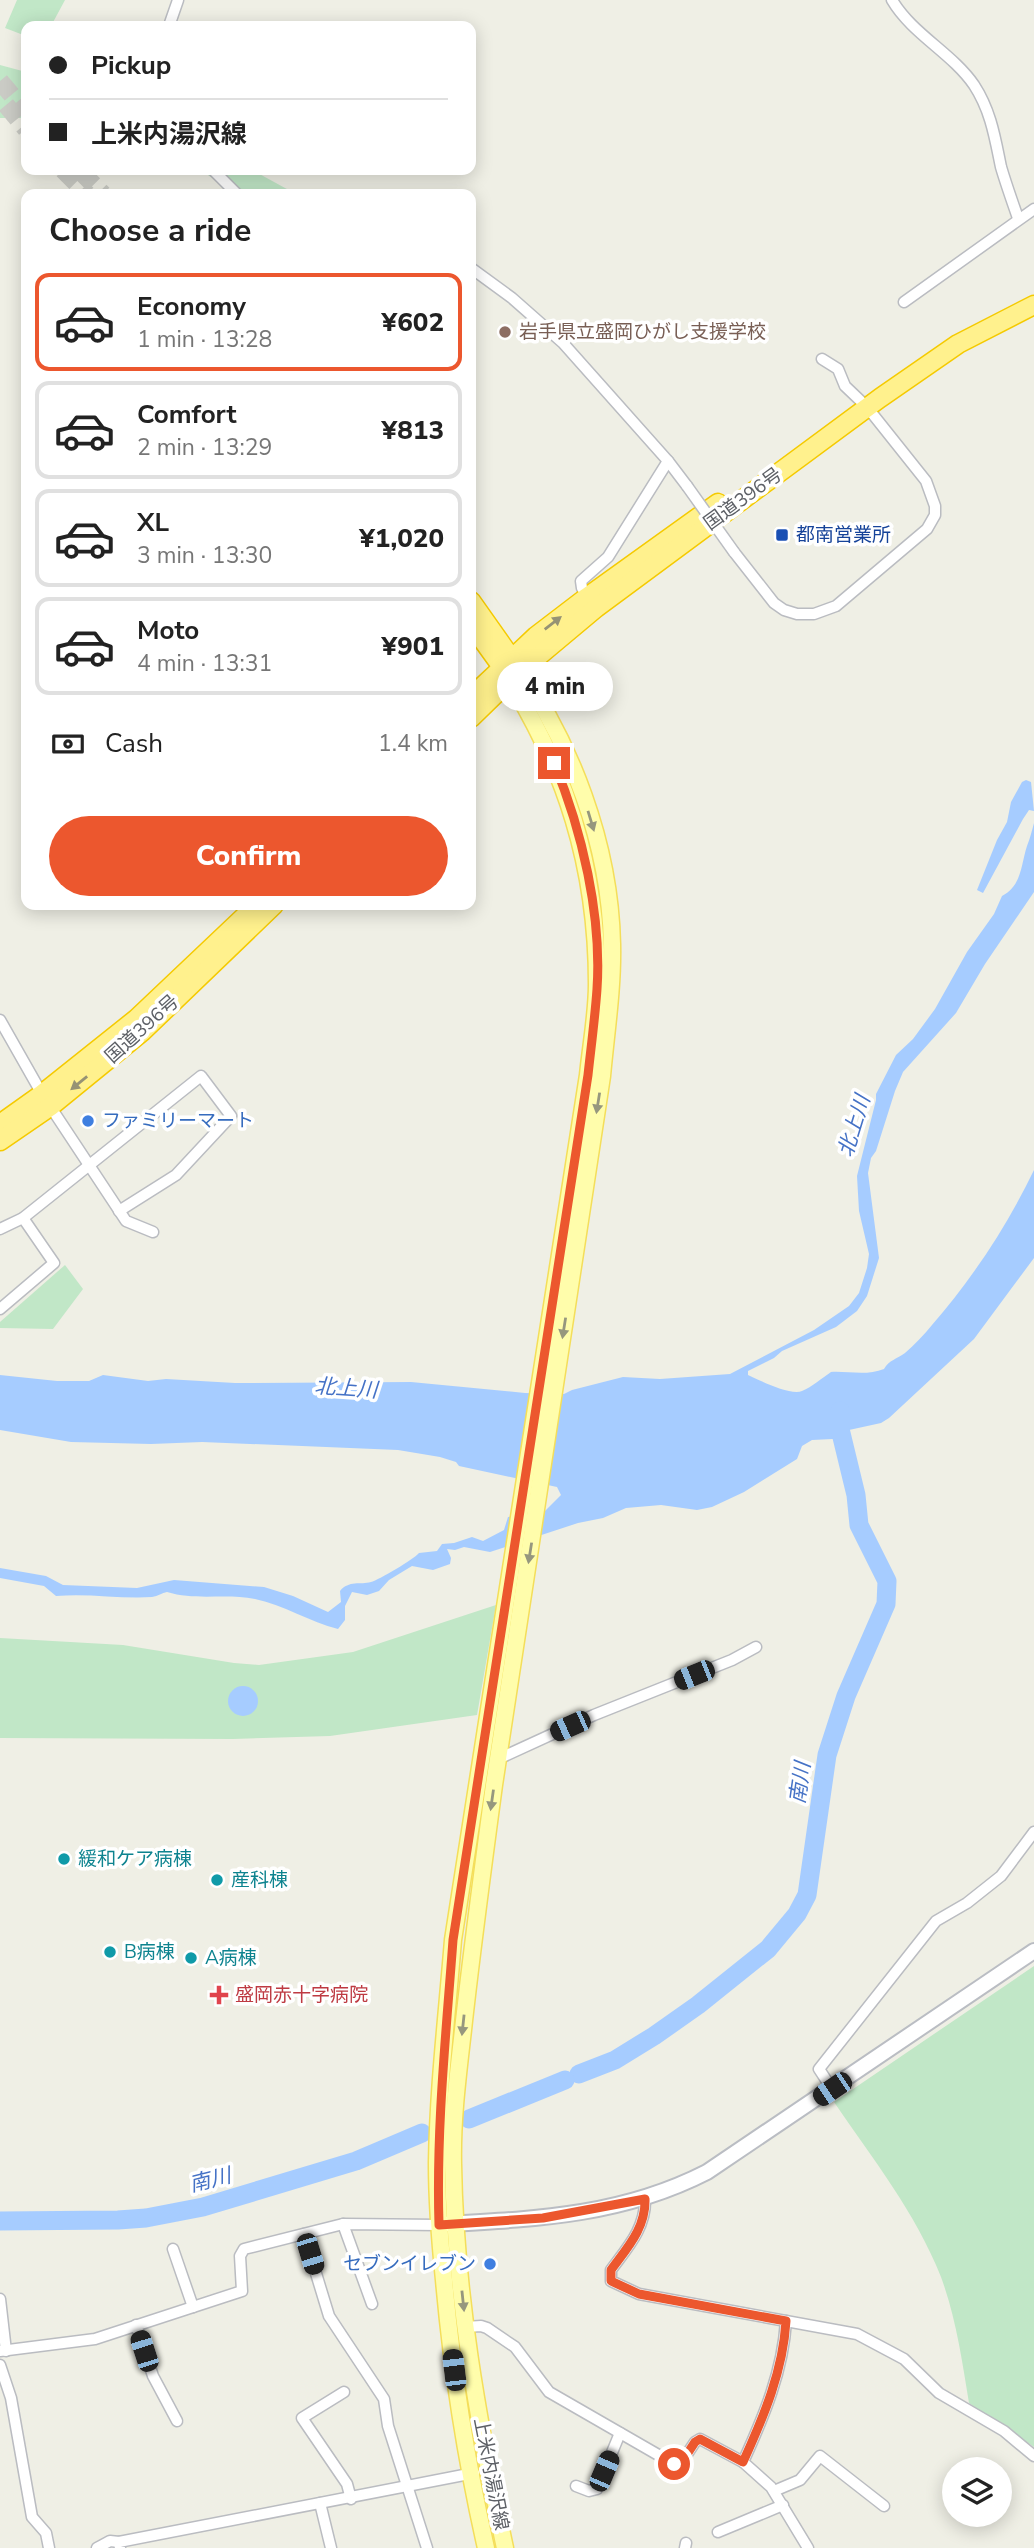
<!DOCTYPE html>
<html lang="en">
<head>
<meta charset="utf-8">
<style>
	body { margin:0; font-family:"Nunito Sans","Noto Sans JP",sans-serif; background:#f2f2f2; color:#222; height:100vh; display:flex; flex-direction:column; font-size:26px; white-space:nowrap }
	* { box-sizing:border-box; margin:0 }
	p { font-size:23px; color:#767676 }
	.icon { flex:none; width:38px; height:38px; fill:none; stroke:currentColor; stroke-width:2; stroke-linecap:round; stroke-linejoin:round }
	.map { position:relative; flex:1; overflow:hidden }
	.side { position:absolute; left:21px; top:189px; width:455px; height:721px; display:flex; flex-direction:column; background:#fff; border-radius:14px; box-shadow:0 4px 18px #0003 }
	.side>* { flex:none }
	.hud { position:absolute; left:21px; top:21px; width:455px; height:154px; border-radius:14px; box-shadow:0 4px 18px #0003; display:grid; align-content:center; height:154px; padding:0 28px; background:#fff }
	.buttons { position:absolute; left:942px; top:2457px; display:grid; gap:14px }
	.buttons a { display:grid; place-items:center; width:70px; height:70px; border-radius:50%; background:#fff; box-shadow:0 4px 18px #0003; font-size:35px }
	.end { position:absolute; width:32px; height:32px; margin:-16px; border:9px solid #ec572e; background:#fff; box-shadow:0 0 0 4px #fff }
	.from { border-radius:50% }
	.bubble { position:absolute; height:49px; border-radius:24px; background:#fff; box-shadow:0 4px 18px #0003; font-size:23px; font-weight:800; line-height:49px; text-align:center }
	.car { position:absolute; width:21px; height:42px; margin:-21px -10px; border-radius:9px; box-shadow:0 0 5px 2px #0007; background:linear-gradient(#222 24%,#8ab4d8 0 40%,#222 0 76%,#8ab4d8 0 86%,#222 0) }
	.hud b { display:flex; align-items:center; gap:24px; height:66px; font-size:26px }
	.hud b+b { border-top:2px solid #e0e0e0 }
	.hud i { width:18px; height:18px; background:#222 }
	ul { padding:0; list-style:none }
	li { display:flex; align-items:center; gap:21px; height:98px; margin:0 14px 10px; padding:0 14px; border:4px solid #e0e0e0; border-radius:14px }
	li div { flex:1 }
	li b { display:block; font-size:26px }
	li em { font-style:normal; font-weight:800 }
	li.on { border-color:#ec572e }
	li>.icon { width:63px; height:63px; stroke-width:1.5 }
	h2 { padding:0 28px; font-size:32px; line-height:84px }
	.pay { display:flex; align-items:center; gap:18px; height:77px; padding:0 28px; font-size:26px }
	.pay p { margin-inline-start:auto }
	.primary-button { display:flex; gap:14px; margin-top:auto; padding:14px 28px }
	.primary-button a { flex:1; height:80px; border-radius:42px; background:#ec572e; color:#fff; font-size:28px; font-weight:800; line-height:80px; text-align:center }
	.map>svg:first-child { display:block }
	.green { fill:#c1e7c7 }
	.water { fill:#a6ccff }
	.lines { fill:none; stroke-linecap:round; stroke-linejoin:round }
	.river { stroke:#a6ccff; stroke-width:19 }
	.highway-tunnel { stroke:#cacbc5; stroke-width:18; stroke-dasharray:18 9; stroke-linecap:butt }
	.street-casing { stroke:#babcc1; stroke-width:13 }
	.secondary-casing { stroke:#babdc3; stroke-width:18 }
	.primary-casing { stroke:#f4de5a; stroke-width:19 }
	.highway-casing { stroke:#f5ca00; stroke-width:21 }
	.street { stroke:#fff; stroke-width:10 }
	.secondary { stroke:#fff; stroke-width:14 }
	.primary { stroke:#fffdab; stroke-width:16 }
	.highway { stroke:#fff18d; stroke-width:18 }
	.street-bridge-casing { stroke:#babcc1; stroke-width:13; stroke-linecap:butt }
	.street-bridge { stroke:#fff; stroke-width:10 }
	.oneway { fill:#969374 }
	.oneway2 { fill:#96977e }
	.route { stroke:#ec572e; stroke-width:9 }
	.education-dot { fill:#8d6e63; stroke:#fff; stroke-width:2.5 }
	.transit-dot { fill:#1a4fb4; stroke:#fff; stroke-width:2.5 }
	.shop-dot { fill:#3f7fe0; stroke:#fff; stroke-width:2.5 }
	.culture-dot { fill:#0f9aa8; stroke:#fff; stroke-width:2.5 }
	.health-dot { fill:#e0444e; stroke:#fff; stroke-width:2.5 }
	.labels { text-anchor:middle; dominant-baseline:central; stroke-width:7; stroke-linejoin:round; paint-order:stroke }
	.education-label { font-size:19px; fill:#785e54; stroke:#fff; text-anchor:start }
	.street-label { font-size:19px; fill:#5d6066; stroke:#fff }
	.transit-label { font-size:19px; fill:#164399; stroke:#fff; text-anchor:start }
	.shop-label { font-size:19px; fill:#366cbe; stroke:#fff; text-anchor:start }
	.culture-label { font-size:19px; fill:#0d838f; stroke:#fff; text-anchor:start }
	.health-label { font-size:19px; fill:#be3a42; stroke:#fff; text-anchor:start }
	.water-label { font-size:21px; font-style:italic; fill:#4572c6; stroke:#fff }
</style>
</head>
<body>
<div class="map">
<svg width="1034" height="2548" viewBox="0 0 1034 2548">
	<rect width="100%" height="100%" fill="#efefe5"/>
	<!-- green -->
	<g class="green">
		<polygon points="17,0 65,0 51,26 26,26 26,36 5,28"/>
		<polygon points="0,65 26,72 26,118 0,118"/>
		<polygon points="200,170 252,170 296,194 236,193"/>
		<polygon points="65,1265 83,1289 53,1329 0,1328 0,1322"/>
		<polygon points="496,1605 477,1715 330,1736 233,1739 0,1738 0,1638 123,1645 234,1663 259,1665 353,1652"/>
		<path d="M1034 1966V2447L969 2403C962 2360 956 2318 941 2277 916 2213 872 2158 834 2102Z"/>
	</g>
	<!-- water -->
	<g class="water">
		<polygon points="1026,780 1031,782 1034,811 1029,810 1023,819 983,893 977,890 997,840 1007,822 1011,802 1022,782"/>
		<path d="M1034 823V892L985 964 956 1013 903 1072 895 1091 876 1151 871 1158 868 1173 879 1258 867 1296 857 1311 836 1327 782 1351 774 1358 748 1371V1375C759 1380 791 1396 802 1391 812 1387 822 1378 831 1372 848 1371 867 1376 884 1369 889 1360 897 1359 905 1353 914 1345 924 1335 932 1325 972 1279 1007 1226 1034 1170V1258L974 1339 889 1418 881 1423 849 1430 833 1439 812 1440 802 1446 797 1459 744 1492 712 1507 697 1510 661 1505 626 1508 603 1518 578 1523 490 1552 464 1547 455 1550 447 1549 451 1558 450 1564 433 1570 412 1566 389 1580 379 1591 367 1595 352 1592 345 1606V1620L338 1629C310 1622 284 1605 255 1599 226 1593 196 1601 167 1592 162 1593 158 1596 152 1597 120 1599 88 1593 56 1596L44 1586 0 1578V1568L46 1576 63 1585 137 1588 174 1580 264 1587 293 1596 328 1612 341 1602 340 1591C349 1580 360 1585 371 1582 379 1580 414 1559 419 1553L437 1551 442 1544 454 1543 472 1537 483 1541 504 1530 508 1517 545 1511 561 1495 557 1487 459 1466 456 1462 440 1457 398 1450 202 1442 151 1444 71 1442 0 1430V1375L57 1381H89L103 1375 148 1381 166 1379 235 1383 411 1382 525 1393 564 1394 572 1390 623 1377 660 1379 730 1374 814 1330 849 1306 859 1293 867 1268 869 1254 859 1211 857 1176 876 1100V1094L896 1055 913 1039 935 1009 967 952 994 914 1002 896C1022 886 1021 864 1027 846 1030 838 1032 831 1034 823Z"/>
		<circle cx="243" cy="1701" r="15"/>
	</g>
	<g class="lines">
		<!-- river -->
		<g class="river">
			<polyline points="579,2074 615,2060 654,2036 698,2005 768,1949 797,1914 807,1895 827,1755 846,1696 886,1604 887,1581 859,1525 856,1495 840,1429 840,1411"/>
			<polyline points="469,2119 565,2080"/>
			<polyline points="0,2221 118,2220 146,2218 203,2207 356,2161 422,2133"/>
		</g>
		<!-- highway-tunnel -->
		<g class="highway-tunnel">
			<polyline points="0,81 26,112"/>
			<polyline points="6,105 26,129"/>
			<polyline points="63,170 87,194"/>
			<polyline points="81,172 103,194"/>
		</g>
		<defs>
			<g id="street">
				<path d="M892 0C912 34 952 53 974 85 991 111 995 138 1001 167 1006 184 1012 201 1018 218"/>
				<polyline points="169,26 178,0"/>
				<polyline points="213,170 237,194"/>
				<polyline points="471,268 512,298 563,343 668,461 687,486"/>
				<polyline points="904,302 1034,209"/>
				<polyline points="734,552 774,603 784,610 797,614 814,614 836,606 927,529 935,515 935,506 926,481 867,407 845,386 838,369 822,359"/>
				<polyline points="589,599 582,588 581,581 608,557 668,461"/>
				<polyline points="0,1020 42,1094 126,1221 153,1232"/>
				<polyline points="0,1229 23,1218 201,1076 231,1116 176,1175 119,1211"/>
				<polyline points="0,1309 54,1263 23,1218"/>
				<polyline points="498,1759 594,1715 732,1660 756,1647"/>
				<polyline points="832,2089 819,2069 936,1921 967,1903 1001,1876 1034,1832"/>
				<path d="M645 2199C646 2228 627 2248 611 2270V2281L639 2294 857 2334 904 2359 939 2393 1004 2431 1034 2456"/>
				<polyline points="343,2224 372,2304"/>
				<polyline points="304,2234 329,2316 384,2399 388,2426 427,2548"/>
				<polyline points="173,2249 193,2307"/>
				<polyline points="0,2299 6,2351"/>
				<path d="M786 2321C783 2371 764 2416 743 2462L771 2487 808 2548"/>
				<polyline points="136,2325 153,2376 177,2421"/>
				<polyline points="466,2327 481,2326 487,2328 515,2347 549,2392 674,2464 680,2465 695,2442 700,2439 743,2462"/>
				<polyline points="0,2351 95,2339 242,2291 240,2256 244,2249 343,2224 439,2225"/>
				<polyline points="0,2365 11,2398 32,2517 46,2533 49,2548"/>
				<polyline points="344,2392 302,2418 347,2484 351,2499"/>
				<polyline points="576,2486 589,2491 597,2489 620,2433"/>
				<polyline points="774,2491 800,2480 820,2456 884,2506"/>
				<polyline points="320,2503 331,2548"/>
				<polyline points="718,2532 783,2505"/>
				<polyline points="97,2548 110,2541 119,2542"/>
				<polyline points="120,2548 119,2542 474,2473"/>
				<polyline points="685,2548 686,2543"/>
			</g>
			<path id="secondary" d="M446 2224C539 2219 623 2215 707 2172L1034 1951"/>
			<g id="primary">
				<path d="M486 2548C466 2460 452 2370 444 2280 440 2241 437 2202 437 2163 438 2089 447 2015 453 1940L588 1075C591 1045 597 1014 597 984 597 867 566 768 503 670"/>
				<path d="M505 2548C478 2422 455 2293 453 2164 452 2119 458 2074 463 2030 472 1948 483 1867 494 1785 528 1549 566 1313 602 1076 606 1032 613 988 612 944 610 844 571 742 514 661"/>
			</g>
			<g id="highway">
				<polyline points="471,601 512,659"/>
				<polyline points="471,624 502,667"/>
				<polyline points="471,697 536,636 587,597 718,503"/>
				<polyline points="471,718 510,680 596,608 880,398 958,344 1034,305"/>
				<polyline points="0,1124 42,1094 136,1019 250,911"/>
				<polyline points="0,1141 51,1106 143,1031 274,905"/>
			</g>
		</defs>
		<!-- street casing -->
		<use href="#street" class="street-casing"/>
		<!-- secondary casing -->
		<use href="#secondary" class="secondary-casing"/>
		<!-- primary casing -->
		<use href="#primary" class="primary-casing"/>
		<!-- highway casing -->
		<use href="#highway" class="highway-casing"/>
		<!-- street -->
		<use href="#street" class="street"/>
		<!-- secondary -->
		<use href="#secondary" class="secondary"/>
		<!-- primary -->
		<use href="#primary" class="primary"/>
		<!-- highway -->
		<use href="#highway" class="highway"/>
		<defs>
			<polyline id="street-bridge" points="687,486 734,552"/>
		</defs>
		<!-- street-bridge casing -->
		<use href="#street-bridge" class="street-bridge-casing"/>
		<!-- street-bridge -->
		<use href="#street-bridge" class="street-bridge"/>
	</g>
	<!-- one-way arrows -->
	<defs><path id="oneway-solid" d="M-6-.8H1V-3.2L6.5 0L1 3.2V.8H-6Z" transform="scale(1.75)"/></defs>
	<g class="oneway">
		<use href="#oneway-solid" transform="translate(553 623) rotate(-38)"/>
		<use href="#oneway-solid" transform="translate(79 1083) rotate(141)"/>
	</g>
	<g class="oneway2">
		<use href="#oneway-solid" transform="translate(591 821) rotate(73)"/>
		<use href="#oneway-solid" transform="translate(598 1103) rotate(99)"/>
		<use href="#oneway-solid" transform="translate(564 1328) rotate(99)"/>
		<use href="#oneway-solid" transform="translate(530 1553) rotate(99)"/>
		<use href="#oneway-solid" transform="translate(492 1800) rotate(98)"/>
		<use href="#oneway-solid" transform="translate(463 2025) rotate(96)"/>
		<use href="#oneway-solid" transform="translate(463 2301) rotate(84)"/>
	</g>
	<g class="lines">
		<!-- route -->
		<path class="route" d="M554 763C582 830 602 916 597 989 595 1018 591 1047 588 1075L453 1940C446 2035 436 2129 439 2225L543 2218 645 2199C646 2228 627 2248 611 2270V2281L639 2294 786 2321C783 2371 764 2416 743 2462L700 2439 695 2442 680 2465 674 2464"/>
	</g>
	<!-- markers -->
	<circle class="education-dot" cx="505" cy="332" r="7"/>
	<rect class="transit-dot" x="775" y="528" width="14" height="14" rx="3.5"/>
	<g class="shop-dot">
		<circle cx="88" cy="1121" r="7"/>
		<circle cx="490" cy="2264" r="7"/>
	</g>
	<g class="culture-dot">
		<circle cx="64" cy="1859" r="7"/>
		<circle cx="217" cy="1880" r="7"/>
		<circle cx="110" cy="1952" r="7"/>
		<circle cx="191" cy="1958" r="7"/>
	</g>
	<path class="health-dot" d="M215.5 1984.5h7v7h7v7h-7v7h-7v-7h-7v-7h7z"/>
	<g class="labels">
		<!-- education labels -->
		<g class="education-label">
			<text x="519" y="332">岩手県立盛岡ひがし支援学校</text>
		</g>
		<!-- street labels -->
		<g class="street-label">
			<text transform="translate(743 499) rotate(-36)">国道396号</text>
			<text transform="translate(142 1029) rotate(-42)">国道396号</text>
			<text transform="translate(491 2474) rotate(79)">上米内湯沢線</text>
		</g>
		<!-- transit labels -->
		<g class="transit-label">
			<text x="796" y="535">都南営業所</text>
		</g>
		<!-- shop labels -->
		<g class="shop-label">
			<text x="102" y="1121">ファミリーマート</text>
			<text x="476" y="2264" text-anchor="end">セブンイレブン</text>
		</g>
		<!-- culture labels -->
		<g class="culture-label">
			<text x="78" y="1859">緩和ケア病棟</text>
			<text x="231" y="1880">産科棟</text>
			<text x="124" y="1952">B病棟</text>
			<text x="205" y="1958">A病棟</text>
		</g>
		<!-- health labels -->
		<g class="health-label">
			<text x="235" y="1995">盛岡赤十字病院</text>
		</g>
		<!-- water labels -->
		<g class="water-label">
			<text transform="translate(854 1126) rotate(-73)">北上川</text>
			<text transform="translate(346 1388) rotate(4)">北上川</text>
			<text transform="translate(800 1783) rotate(-82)">南川</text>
			<text transform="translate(210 2180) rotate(-14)">南川</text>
		</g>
	</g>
</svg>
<div class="buttons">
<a><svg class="icon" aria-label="layers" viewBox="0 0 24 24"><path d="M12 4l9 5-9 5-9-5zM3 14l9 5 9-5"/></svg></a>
</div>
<i class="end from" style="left:674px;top:2464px"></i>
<i class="end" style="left:554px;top:763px"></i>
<div class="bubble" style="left:497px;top:662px;width:116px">4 min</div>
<i class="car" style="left:694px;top:1675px;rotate:248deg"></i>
<i class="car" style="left:570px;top:1726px;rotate:246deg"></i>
<i class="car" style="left:832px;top:2089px;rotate:236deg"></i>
<i class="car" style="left:310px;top:2254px;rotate:163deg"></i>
<i class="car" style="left:144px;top:2351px;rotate:342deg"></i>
<i class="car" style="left:454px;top:2370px;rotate:353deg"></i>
<i class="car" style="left:604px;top:2471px;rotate:23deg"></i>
<div class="hud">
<b><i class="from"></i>Pickup</b>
<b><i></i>上米内湯沢線</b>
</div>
<section class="side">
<h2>Choose a ride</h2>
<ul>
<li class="on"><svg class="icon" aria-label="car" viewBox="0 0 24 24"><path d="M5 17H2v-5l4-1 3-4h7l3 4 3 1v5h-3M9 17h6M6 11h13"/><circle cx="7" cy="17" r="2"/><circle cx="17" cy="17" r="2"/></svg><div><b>Economy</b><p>1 min · 13:28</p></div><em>¥602</em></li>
<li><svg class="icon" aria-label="car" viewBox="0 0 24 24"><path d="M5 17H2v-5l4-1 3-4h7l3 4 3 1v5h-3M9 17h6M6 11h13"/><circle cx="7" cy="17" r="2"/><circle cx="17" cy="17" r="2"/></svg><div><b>Comfort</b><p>2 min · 13:29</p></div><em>¥813</em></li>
<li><svg class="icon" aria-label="car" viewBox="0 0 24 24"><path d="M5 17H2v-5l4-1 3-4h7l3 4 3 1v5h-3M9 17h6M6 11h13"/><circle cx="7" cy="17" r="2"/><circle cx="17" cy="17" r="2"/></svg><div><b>XL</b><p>3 min · 13:30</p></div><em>¥1,020</em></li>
<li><svg class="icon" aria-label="car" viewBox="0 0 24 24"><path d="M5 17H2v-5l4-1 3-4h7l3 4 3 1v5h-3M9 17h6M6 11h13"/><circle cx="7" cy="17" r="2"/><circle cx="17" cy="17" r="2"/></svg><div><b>Moto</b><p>4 min · 13:31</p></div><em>¥901</em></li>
</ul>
<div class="pay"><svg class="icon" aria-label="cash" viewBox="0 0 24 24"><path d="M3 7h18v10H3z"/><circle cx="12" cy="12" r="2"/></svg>Cash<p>1.4 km</p></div>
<div class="primary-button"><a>Confirm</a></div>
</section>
</div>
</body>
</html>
